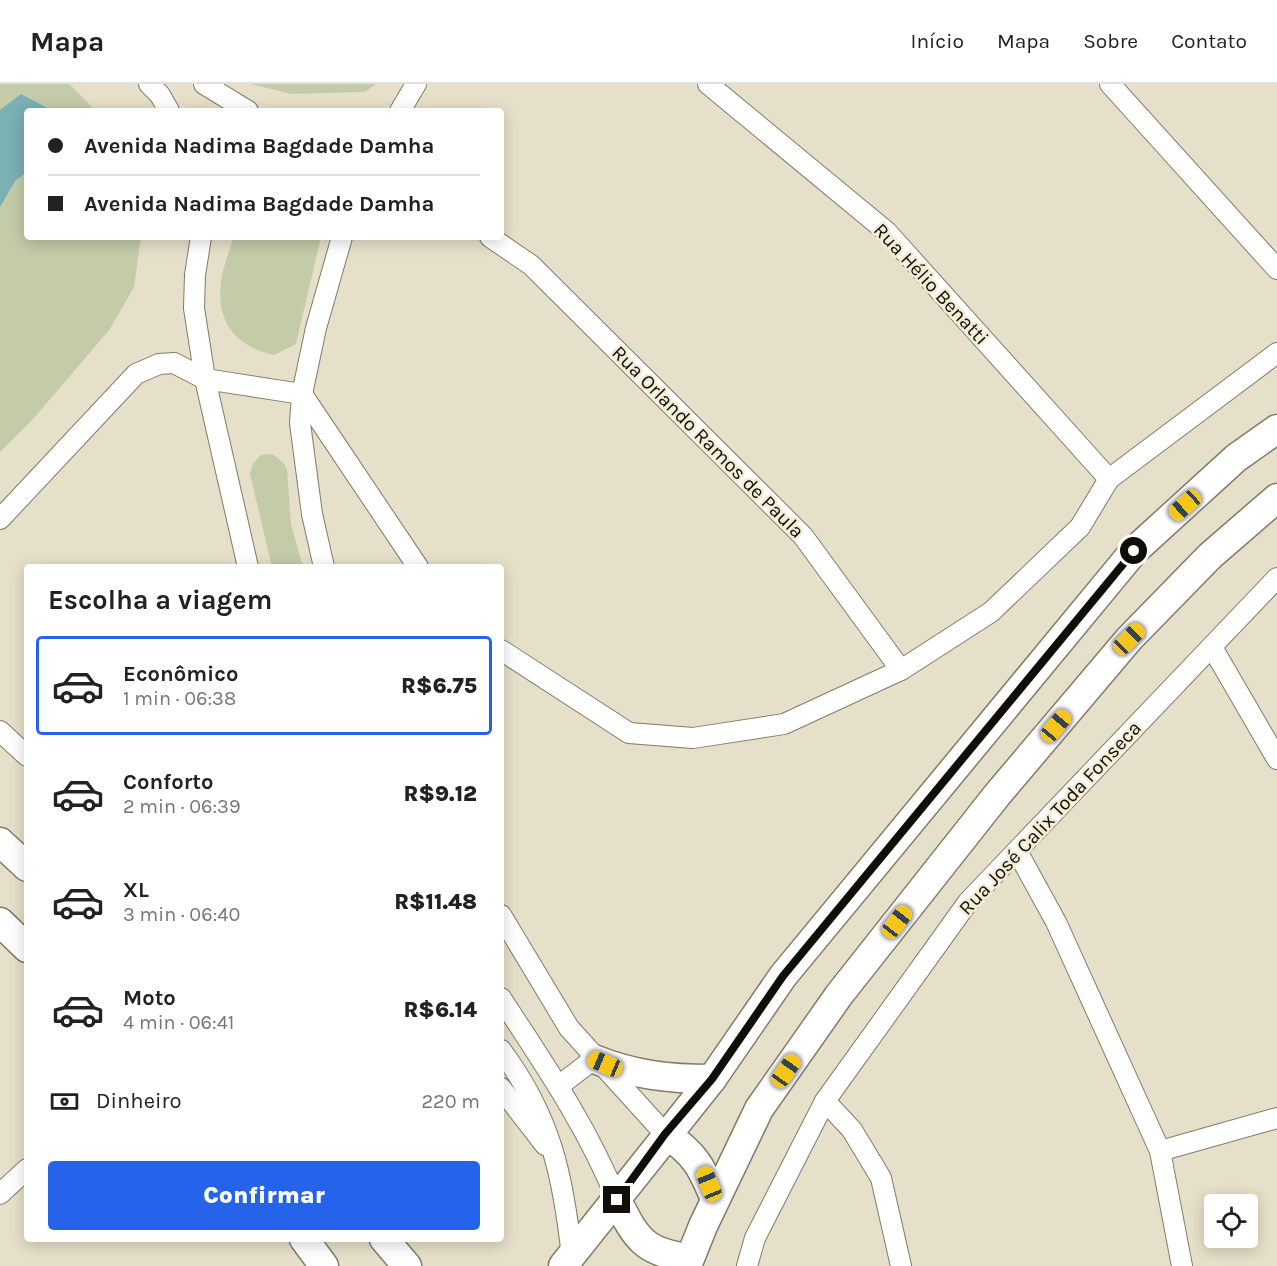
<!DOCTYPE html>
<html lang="pt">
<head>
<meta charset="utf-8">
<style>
	body { margin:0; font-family:Karla,sans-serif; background:#f6f6f6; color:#222; height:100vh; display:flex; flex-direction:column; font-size:22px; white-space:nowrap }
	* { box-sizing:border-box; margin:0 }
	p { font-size:20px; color:#767676 }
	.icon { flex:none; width:33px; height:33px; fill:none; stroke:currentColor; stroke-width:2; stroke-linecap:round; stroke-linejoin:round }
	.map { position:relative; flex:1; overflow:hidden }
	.panel { position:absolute; left:24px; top:480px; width:480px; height:678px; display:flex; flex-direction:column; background:#fff; border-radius:6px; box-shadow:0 3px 15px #0003 }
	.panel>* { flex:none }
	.hud { position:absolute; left:24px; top:24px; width:480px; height:132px; border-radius:6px; box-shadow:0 3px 15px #0003; display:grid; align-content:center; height:132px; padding:0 24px; background:#fff }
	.tools { position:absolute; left:1204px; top:1110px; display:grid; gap:12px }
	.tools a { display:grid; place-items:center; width:54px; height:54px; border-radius:6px; background:#fff; box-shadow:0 3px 15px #0003; font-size:30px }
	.end { position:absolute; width:27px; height:27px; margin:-14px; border:8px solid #100e07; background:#fff; box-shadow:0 0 0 3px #fff }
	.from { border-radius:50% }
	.car { position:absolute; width:18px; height:36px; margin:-18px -9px; border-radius:8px; box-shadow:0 0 4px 2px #0007; background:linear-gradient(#f5c518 24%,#345 0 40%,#f5c518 0 76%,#345 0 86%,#f5c518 0) }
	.hud b { display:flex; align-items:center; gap:21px; height:57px; font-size:22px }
	.hud b+b { border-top:2px solid #e0e0e0 }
	.hud i { width:15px; height:15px; background:#222 }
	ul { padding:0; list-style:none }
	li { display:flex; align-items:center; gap:18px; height:99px; margin:0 12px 9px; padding:0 12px; border:3px solid transparent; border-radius:6px }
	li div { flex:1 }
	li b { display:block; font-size:22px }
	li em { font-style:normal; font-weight:800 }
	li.on { border-color:#2563eb }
	li>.icon { width:54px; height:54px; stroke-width:1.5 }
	h2 { padding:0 24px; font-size:27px; line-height:72px }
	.pay { display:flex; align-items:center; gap:15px; height:66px; padding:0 24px; font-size:22px }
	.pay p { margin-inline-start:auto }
	.primary-button { display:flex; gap:12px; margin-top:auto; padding:12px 24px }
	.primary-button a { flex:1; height:69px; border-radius:6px; background:#2563eb; color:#fff; font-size:24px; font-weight:800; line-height:69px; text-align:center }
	header { display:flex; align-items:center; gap:36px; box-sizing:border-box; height:84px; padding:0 30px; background:#fff; border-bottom:2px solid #e0e0e0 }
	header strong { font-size:28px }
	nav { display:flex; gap:33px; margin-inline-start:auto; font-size:21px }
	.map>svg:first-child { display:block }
	.green { fill:#c3cba9 }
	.water { fill:#7bb0b4 }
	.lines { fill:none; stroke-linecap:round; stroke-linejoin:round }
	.street-casing { stroke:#817c67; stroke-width:22 }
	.secondary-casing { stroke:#817c67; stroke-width:31 }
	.street { stroke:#fff; stroke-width:20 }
	.secondary { stroke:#fff; stroke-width:28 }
	.route { stroke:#100e07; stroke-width:8 }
	.labels { text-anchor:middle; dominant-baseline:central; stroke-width:5; stroke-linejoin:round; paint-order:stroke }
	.street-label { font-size:20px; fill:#100e07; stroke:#f3edd6 }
</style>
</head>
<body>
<header>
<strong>Mapa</strong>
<nav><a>Início</a><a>Mapa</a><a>Sobre</a><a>Contato</a></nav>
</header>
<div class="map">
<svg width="1277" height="1182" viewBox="0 0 1277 1182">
	<rect width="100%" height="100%" fill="#e6dfc9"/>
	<!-- green -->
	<g class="green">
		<polygon points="0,0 69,0 96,27 27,27 27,153 141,153 134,203 110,245 34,334 0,368"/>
		<polygon points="251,0 376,0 365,8 291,10"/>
		<path d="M233 153H321L296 260 274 271C237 263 216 239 221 199 222 184 230 168 233 153Z"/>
		<polygon points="272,370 283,378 287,385 291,441 303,483 272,483 250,390 253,380 261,371"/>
	</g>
	<!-- water -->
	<polygon class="water" points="21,10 53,27 27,27 27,88 15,97 0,123 0,26"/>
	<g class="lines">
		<defs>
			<g id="street">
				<polyline points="149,0 160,11 169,27"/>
				<polyline points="204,0 248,27"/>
				<polyline points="708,0 887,148 1109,395"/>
				<polyline points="1110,0 1277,185"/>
				<polyline points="400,27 416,0"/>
				<polyline points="201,153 195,191 194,224 205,295 248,483"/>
				<polyline points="490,153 531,181 803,452 901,586"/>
				<polyline points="0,435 136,290 159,280 174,279 205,295 302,310 418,483"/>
				<polyline points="324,483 312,430 300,339 302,310 316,244 342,153"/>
				<polyline points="1212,563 1277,675"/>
				<polyline points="501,566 629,649 693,654 784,640 901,586 991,528 1080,443 1109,395 1277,269"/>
				<polyline points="0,647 27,672"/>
				<polyline points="1017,767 1056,838 1160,1067 1182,1182"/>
				<polyline points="501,831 569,944 665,1050"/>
				<path d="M501 914C544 980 587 1042 617 1116"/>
				<path d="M501 966C551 1033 563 1091 572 1173"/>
				<polyline points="560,1001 594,975"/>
				<polyline points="501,1004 545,1061"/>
				<polyline points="825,1017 852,1046 881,1094 901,1182"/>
				<polyline points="1160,1067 1277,1034"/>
				<polyline points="0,1110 27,1085"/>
				<polyline points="747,1182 755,1154 825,1017 968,818 1277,494"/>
			</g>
			<g id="secondary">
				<polyline points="0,758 27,783"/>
				<polyline points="0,838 27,864"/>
				<path d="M594 975C633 991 670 995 712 995"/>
				<path d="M665 1050C695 1069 702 1084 715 1115"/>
				<path d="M617 1116C636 1155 645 1169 689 1174"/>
				<polyline points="304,1155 324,1182"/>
				<polyline points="384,1155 407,1182"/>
				<polyline points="563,1182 712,995 783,892 1134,467 1236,374 1277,345"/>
				<polyline points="687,1182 703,1142 759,1025 839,911 997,711 1129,555 1210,472 1277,414"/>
			</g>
		</defs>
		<!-- street casing -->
		<use href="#street" class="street-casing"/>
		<!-- secondary casing -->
		<use href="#secondary" class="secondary-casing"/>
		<!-- street -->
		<use href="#street" class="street"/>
		<!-- secondary -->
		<use href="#secondary" class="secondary"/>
	</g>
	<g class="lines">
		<!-- route -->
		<polyline class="route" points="617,1116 665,1050 712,995 783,892 1134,467"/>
	</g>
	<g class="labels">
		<!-- street labels -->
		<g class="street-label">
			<text transform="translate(931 200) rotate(47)">Rua Hélio Benatti</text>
			<text transform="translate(708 358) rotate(45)">Rua Orlando Ramos de Paula</text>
			<text transform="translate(1050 734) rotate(-47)">Rua José Calix Toda Fonseca</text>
		</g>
	</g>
</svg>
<div class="tools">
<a><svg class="icon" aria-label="locate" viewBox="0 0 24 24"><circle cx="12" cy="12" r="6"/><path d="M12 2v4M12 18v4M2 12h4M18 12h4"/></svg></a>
</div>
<i class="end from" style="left:1134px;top:467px"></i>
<i class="end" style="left:617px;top:1116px"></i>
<i class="car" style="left:1185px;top:421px;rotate:228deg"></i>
<i class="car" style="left:1129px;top:555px;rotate:45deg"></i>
<i class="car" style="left:1056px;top:642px;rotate:40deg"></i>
<i class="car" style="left:897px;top:838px;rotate:38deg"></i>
<i class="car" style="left:605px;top:980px;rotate:293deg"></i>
<i class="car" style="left:786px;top:987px;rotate:35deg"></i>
<i class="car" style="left:709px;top:1100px;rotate:338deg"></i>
<div class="hud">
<b><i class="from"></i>Avenida Nadima Bagdade Damha</b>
<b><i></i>Avenida Nadima Bagdade Damha</b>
</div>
<section class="panel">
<h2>Escolha a viagem</h2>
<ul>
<li class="on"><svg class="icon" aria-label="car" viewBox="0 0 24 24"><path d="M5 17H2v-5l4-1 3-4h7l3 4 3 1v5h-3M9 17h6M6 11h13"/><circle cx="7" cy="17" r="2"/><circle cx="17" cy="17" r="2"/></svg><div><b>Econômico</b><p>1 min · 06:38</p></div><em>R$6.75</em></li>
<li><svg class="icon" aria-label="car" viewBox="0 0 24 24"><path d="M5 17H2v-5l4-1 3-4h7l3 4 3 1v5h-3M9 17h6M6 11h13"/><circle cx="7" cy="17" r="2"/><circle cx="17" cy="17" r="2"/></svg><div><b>Conforto</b><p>2 min · 06:39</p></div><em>R$9.12</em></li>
<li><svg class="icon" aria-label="car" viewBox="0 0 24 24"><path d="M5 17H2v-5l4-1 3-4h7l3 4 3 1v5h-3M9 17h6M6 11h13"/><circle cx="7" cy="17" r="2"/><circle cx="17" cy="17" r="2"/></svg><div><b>XL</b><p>3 min · 06:40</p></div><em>R$11.48</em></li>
<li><svg class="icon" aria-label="car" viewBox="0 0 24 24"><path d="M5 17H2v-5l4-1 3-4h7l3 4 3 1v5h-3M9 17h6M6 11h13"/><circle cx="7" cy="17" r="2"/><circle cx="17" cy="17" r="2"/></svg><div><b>Moto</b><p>4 min · 06:41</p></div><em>R$6.14</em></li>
</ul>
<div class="pay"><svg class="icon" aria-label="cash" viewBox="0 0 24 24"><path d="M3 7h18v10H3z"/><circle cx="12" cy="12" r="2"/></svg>Dinheiro<p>220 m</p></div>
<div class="primary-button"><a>Confirmar</a></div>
</section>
</div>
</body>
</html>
